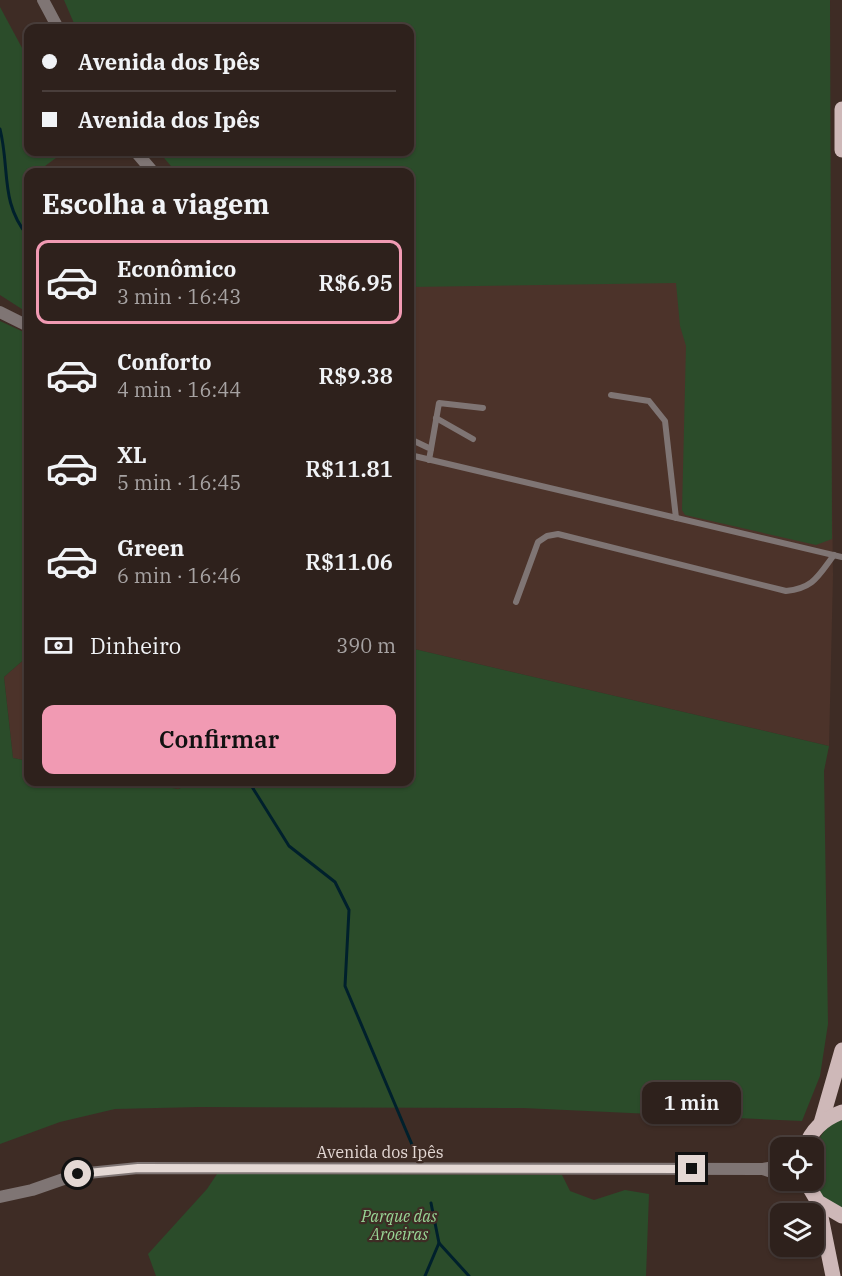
<!DOCTYPE html>
<html lang="pt">
<head>
<meta charset="utf-8">
<style>
	body { margin:0; font-family:"IBM Plex Serif",serif; background:#362925; color:#f1f3f6; height:100vh; display:flex; flex-direction:column; font-size:22px; white-space:nowrap }
	* { box-sizing:border-box; margin:0 }
	p { font-size:20px; color:#a7a3a3 }
	.icon { flex:none; width:33px; height:33px; fill:none; stroke:currentColor; stroke-width:2; stroke-linecap:round; stroke-linejoin:round }
	.map { position:relative; flex:1; overflow:hidden }
	.side { position:absolute; left:24px; top:168px; width:390px; height:618px; display:flex; flex-direction:column; background:#2e211c; border-radius:12px; box-shadow:0 2px 4px #0004,0 0 0 2px #493e3b }
	.side>* { flex:none }
	.top-card { position:absolute; left:24px; top:24px; width:390px; height:132px; border-radius:12px; box-shadow:0 2px 4px #0004,0 0 0 2px #493e3b; display:grid; align-content:center; height:132px; padding:0 18px; background:#2e211c }
	.tools { position:absolute; left:770px; top:1137px; display:grid; gap:12px }
	.tools a { display:grid; place-items:center; width:54px; height:54px; border-radius:12px; background:#2e211c; box-shadow:0 2px 4px #0004,0 0 0 2px #493e3b; font-size:30px }
	.end { position:absolute; width:27px; height:27px; margin:-14px; border:8px solid #e4d8d4; background:#111; box-shadow:0 0 0 3px #111 }
	.from { border-radius:50% }
	.bubble { position:absolute; height:42px; border-radius:12px; background:#2e211c; box-shadow:0 2px 4px #0004,0 0 0 2px #493e3b; font-size:20px; font-weight:600; line-height:42px; text-align:center }
	.top-card b { display:flex; align-items:center; gap:21px; height:57px; font-size:22px }
	.top-card b+b { border-top:2px solid #493e3b }
	.top-card i { width:15px; height:15px; background:#f1f3f6 }
	ul { padding:0; list-style:none }
	li { display:flex; align-items:center; gap:18px; height:84px; margin:0 12px 9px; padding:0 6px; border:3px solid transparent; border-radius:12px }
	li div { flex:1 }
	li b { display:block; font-size:22px }
	li em { font-style:normal; font-weight:600 }
	li.current { border-color:#f19ab3 }
	li>.icon { width:54px; height:54px; stroke-width:1.5 }
	h2 { padding:0 18px; font-size:27px; line-height:72px }
	.pay { display:flex; align-items:center; gap:15px; height:66px; padding:0 18px; font-size:22px }
	.pay p { margin-inline-start:auto }
	.button { display:flex; gap:12px; margin-top:auto; padding:12px 18px }
	.button a { flex:1; height:69px; border-radius:12px; background:#f19ab3; color:#111; font-size:24px; font-weight:600; line-height:69px; text-align:center }
	.map>svg:first-child { display:block }
	.built { fill:#4c332a }
	.green { fill:#2b4c2a }
	.lines { fill:none; stroke-linecap:round; stroke-linejoin:round }
	.stream { stroke:#00202c; stroke-width:3 }
	.service { stroke:#7f7574; stroke-width:6 }
	.minor { stroke:#7f7574; stroke-width:12 }
	.primary { stroke:#ceb8b8; stroke-width:15 }
	.route { stroke:#e4d8d4; stroke-width:8 }
	.labels { text-anchor:middle; dominant-baseline:central; stroke-width:4.5; stroke-linejoin:round; paint-order:stroke }
	.street-label { font-size:16px; fill:#e4d8d4; stroke:#3e2c25 }
	.park-label { font-size:16px; font-style:italic; fill:#99d696; stroke:#3e2c25 }
</style>
</head>
<body>
<div class="map">
<svg width="842" height="1276" viewBox="0 0 842 1276">
	<rect width="100%" height="100%" fill="#3e2c25"/>
	<!-- built -->
	<g class="built">
		<polygon points="829,269 833,575 829,746 410,648 410,284"/>
		<polygon points="28,656 28,761 13,758 4,677"/>
		<polygon points="137,782 199,782 178,789"/>
	</g>
	<!-- green -->
	<g class="green">
		<polygon points="64,0 830,0 832,539 816,545 685,515 682,510 686,346 680,326 676,283 410,287 410,172 176,172 159,152 410,152 410,28 76,28"/>
		<polygon points="0,7 28,59 28,152 64,152 45,166 45,172 28,172 28,313 0,295"/>
		<polygon points="0,321 28,334 28,656 4,677 13,758 28,761 28,782 137,782 178,789 199,782 410,782 410,648 829,746 824,771 828,1024 820,1076 802,1121 523,1108 199,1107 115,1109 60,1122 0,1144"/>
		<polygon points="842,1119 842,1209 823,1197 813,1180 813,1148 827,1127"/>
		<polygon points="217,1174 562,1175 570,1191 594,1200 625,1190 649,1194 646,1276 156,1276 148,1254 207,1189"/>
	</g>
	<g class="lines">
		<!-- stream -->
		<g class="stream">
			<path d="M0 129C10 169 0 203 28 236"/>
			<polyline points="249,782 289,846 335,882 349,910 345,986 413,1147"/>
			<polyline points="431,1203 439,1243 469,1276"/>
			<polyline points="425,1276 439,1243"/>
		</g>
		<!-- service -->
		<g class="service">
			<polyline points="611,395 649,401 665,421 676,518"/>
			<polyline points="436,418 473,439"/>
			<polyline points="410,439 431,449 429,460"/>
			<polyline points="431,449 439,403 483,408"/>
			<polyline points="410,455 842,557"/>
			<path d="M516 602 538 542 547 536 558 534 786 591C814 588 818 576 834 555"/>
		</g>
		<!-- minor -->
		<g class="minor">
			<polyline points="43,0 58,28"/>
			<polyline points="136,152 153,172"/>
			<polyline points="0,312 28,326"/>
			<polyline points="780,1166 763,1169 780,1175"/>
			<polyline points="0,1197 32,1190 78,1174 138,1168 763,1169"/>
		</g>
		<!-- primary -->
		<g class="primary">
			<polyline points="842,109 842,150"/>
			<polyline points="821,1123 842,1050"/>
			<path d="M805 1148C811 1130 825 1118 842 1112"/>
			<polyline points="805,1180 818,1202 842,1216"/>
			<polyline points="818,1202 833,1276"/>
		</g>
	</g>
	<g class="lines">
		<!-- route -->
		<polyline class="route" points="78,1174 138,1168 692,1169"/>
	</g>
	<g class="labels">
		<!-- street labels -->
		<g class="street-label">
			<text x="380" y="1152">Avenida dos Ipês</text>
		</g>
		<!-- park labels -->
		<g class="park-label">
			<text x="399" y="1216">Parque das<tspan x="399" dy="18">Aroeiras</tspan></text>
		</g>
	</g>
</svg>
<div class="tools">
<a><svg class="icon" aria-label="locate" viewBox="0 0 24 24"><circle cx="12" cy="12" r="6"/><path d="M12 2v4M12 18v4M2 12h4M18 12h4"/></svg></a>
<a><svg class="icon" aria-label="layers" viewBox="0 0 24 24"><path d="M12 4l9 5-9 5-9-5zM3 14l9 5 9-5"/></svg></a>
</div>
<i class="end from" style="left:78px;top:1174px"></i>
<i class="end" style="left:692px;top:1169px"></i>
<div class="bubble" style="left:642px;top:1082px;width:99px">1 min</div>
<div class="top-card">
<b><i class="from"></i>Avenida dos Ipês</b>
<b><i></i>Avenida dos Ipês</b>
</div>
<section class="side">
<h2>Escolha a viagem</h2>
<ul>
<li class="current"><svg class="icon" aria-label="car" viewBox="0 0 24 24"><path d="M5 17H2v-5l4-1 3-4h7l3 4 3 1v5h-3M9 17h6M6 11h13"/><circle cx="7" cy="17" r="2"/><circle cx="17" cy="17" r="2"/></svg><div><b>Econômico</b><p>3 min · 16:43</p></div><em>R$6.95</em></li>
<li><svg class="icon" aria-label="car" viewBox="0 0 24 24"><path d="M5 17H2v-5l4-1 3-4h7l3 4 3 1v5h-3M9 17h6M6 11h13"/><circle cx="7" cy="17" r="2"/><circle cx="17" cy="17" r="2"/></svg><div><b>Conforto</b><p>4 min · 16:44</p></div><em>R$9.38</em></li>
<li><svg class="icon" aria-label="car" viewBox="0 0 24 24"><path d="M5 17H2v-5l4-1 3-4h7l3 4 3 1v5h-3M9 17h6M6 11h13"/><circle cx="7" cy="17" r="2"/><circle cx="17" cy="17" r="2"/></svg><div><b>XL</b><p>5 min · 16:45</p></div><em>R$11.81</em></li>
<li><svg class="icon" aria-label="car" viewBox="0 0 24 24"><path d="M5 17H2v-5l4-1 3-4h7l3 4 3 1v5h-3M9 17h6M6 11h13"/><circle cx="7" cy="17" r="2"/><circle cx="17" cy="17" r="2"/></svg><div><b>Green</b><p>6 min · 16:46</p></div><em>R$11.06</em></li>
</ul>
<div class="pay"><svg class="icon" aria-label="cash" viewBox="0 0 24 24"><path d="M3 7h18v10H3z"/><circle cx="12" cy="12" r="2"/></svg>Dinheiro<p>390 m</p></div>
<div class="button"><a>Confirmar</a></div>
</section>
</div>
</body>
</html>
